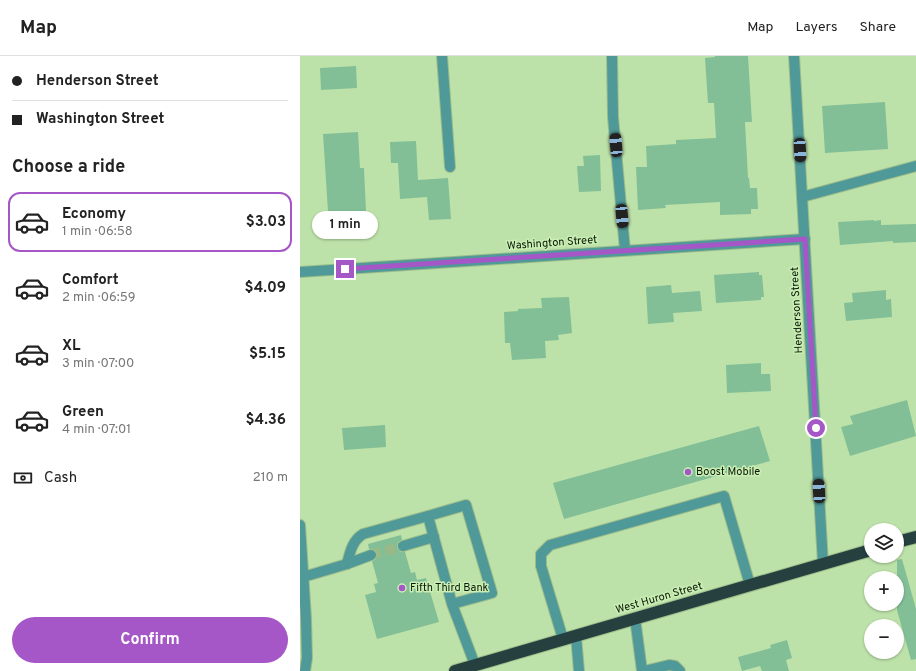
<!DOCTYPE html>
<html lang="en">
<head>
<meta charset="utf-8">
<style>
	body { margin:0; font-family:Overpass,sans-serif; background:#f6f6f6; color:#222; height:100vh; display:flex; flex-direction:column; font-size:15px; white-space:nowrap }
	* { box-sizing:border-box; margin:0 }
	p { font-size:13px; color:#767676 }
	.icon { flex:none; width:22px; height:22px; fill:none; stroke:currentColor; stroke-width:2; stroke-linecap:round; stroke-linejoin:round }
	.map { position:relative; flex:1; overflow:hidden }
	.panel { display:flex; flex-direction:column; background:#fff; width:300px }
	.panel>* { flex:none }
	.banner { display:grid; align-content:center; height:88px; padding:0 12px; background:#fff }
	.fabs { position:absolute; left:564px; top:467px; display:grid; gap:8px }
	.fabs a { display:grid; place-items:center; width:40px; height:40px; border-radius:50%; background:#fff; box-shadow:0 1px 3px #0004; font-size:20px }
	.end { position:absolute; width:18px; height:18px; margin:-9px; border:5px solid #a556c7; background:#fff; box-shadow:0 0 0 2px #fff }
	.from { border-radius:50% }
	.bubble { position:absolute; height:28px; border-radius:14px; background:#fff; box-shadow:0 1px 3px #0004; font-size:13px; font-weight:700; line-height:28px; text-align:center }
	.car { position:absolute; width:12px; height:24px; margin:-12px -6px; border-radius:5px; box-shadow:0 0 3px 1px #0007; background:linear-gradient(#222 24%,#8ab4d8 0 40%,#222 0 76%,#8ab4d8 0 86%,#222 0) }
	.banner b { display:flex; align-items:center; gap:14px; height:38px; font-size:15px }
	.banner b+b { border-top:1px solid #e0e0e0 }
	.banner i { width:10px; height:10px; background:#222 }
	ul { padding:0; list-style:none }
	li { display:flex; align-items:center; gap:12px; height:60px; margin:0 8px 6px; padding:0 4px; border:2px solid transparent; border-radius:12px }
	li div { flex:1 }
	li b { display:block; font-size:15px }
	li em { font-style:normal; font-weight:700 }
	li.selected { border-color:#a556c7 }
	li>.icon { width:36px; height:36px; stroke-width:1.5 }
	h2 { padding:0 12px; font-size:18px; line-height:48px }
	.pay { display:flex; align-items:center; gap:10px; height:44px; padding:0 12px; font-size:15px }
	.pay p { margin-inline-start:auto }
	.primary-button { display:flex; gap:8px; margin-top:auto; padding:8px 12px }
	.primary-button a { flex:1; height:46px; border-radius:24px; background:#a556c7; color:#fff; font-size:16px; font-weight:700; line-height:46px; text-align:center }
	header { display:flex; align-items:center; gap:24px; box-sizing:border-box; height:56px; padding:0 20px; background:#fff; border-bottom:1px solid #e0e0e0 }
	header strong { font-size:19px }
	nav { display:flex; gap:22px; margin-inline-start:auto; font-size:14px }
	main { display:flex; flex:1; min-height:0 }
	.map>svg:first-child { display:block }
	.building { fill:#82bf96 }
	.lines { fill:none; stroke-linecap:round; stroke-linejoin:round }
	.minor-tunnel { stroke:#99b988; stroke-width:10; stroke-dasharray:10 5; stroke-linecap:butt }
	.minor-casing { stroke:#9dbd8b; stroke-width:12 }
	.highway-casing { stroke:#9dbd8b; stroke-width:14 }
	.minor { stroke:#4f9998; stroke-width:10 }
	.highway { stroke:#25403f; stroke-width:12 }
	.route { stroke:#a556c7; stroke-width:5 }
	.poi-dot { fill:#a556c7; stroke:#caefb5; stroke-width:1.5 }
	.labels { text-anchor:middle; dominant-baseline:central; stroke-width:3; stroke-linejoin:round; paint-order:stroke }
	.street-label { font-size:11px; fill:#0a1704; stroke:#caefb5 }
	.poi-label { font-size:11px; fill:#0a1704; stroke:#caefb5; text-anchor:start }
</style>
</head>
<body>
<header>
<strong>Map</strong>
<nav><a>Map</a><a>Layers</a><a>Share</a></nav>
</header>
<main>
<section class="panel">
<div class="banner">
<b><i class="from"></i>Henderson Street</b>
<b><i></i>Washington Street</b>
</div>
<h2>Choose a ride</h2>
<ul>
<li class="selected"><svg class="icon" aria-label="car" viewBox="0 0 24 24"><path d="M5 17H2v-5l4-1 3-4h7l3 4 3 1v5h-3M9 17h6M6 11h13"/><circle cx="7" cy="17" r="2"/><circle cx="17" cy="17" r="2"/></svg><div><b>Economy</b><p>1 min · 06:58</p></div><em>$3.03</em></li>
<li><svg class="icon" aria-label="car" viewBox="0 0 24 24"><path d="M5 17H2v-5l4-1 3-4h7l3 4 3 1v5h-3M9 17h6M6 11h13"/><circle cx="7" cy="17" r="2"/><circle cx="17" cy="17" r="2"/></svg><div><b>Comfort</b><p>2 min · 06:59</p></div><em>$4.09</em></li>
<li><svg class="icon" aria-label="car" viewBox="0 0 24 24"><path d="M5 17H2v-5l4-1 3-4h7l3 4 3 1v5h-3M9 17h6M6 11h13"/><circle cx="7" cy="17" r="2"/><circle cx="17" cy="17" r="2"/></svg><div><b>XL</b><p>3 min · 07:00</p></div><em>$5.15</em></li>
<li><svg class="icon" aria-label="car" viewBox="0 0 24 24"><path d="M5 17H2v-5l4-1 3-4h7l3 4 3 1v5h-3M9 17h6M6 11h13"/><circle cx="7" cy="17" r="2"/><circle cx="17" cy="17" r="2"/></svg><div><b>Green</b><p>4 min · 07:01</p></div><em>$4.36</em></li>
</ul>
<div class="pay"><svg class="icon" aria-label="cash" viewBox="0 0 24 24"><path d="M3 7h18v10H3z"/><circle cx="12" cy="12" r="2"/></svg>Cash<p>210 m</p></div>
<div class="primary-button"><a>Confirm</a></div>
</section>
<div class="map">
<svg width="616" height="615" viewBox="0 0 616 615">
	<rect width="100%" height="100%" fill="#bde2a9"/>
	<!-- building -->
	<g class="building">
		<polygon points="415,0 448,0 452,66 445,66 448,122 449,122 450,132 457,132 458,153 451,153 451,158 420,159 420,146 365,149 366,152 338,154 336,111 347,111 346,90 376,88 376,84 416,82 414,47 408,47 405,2 415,1"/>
		<polygon points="56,10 57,32 21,34 20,12"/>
		<polygon points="585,46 588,93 525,97 522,50"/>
		<polygon points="58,76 60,112 64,112 67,177 38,179 37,170 29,171 23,78"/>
		<polygon points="116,85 118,124 148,122 151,163 129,164 127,141 100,143 98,107 91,107 90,86"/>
		<polygon points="300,99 301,135 279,136 277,110 284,110 283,100"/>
		<polygon points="574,164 574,165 581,164 581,169 616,168 616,186 593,187 593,185 540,189 538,166"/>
		<polygon points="459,216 459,219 462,219 464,241 461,241 461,244 416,247 414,219"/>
		<polygon points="371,229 372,237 400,235 402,255 373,257 374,266 348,268 346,231"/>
		<polygon points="586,234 586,244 591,243 592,261 546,265 544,247 553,246 552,237"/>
		<polygon points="269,241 272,277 258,279 259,284 245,285 246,302 212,304 210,287 205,287 204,256 218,255 218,253 242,252 241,242"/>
		<polygon points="461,307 461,318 470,318 471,335 427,337 426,309"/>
		<polygon points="607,344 616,380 550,400 541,371 553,368 550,360"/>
		<polygon points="85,369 86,391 44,394 42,372"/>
		<polygon points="459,370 470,405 264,463 253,427"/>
		<polygon points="101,479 102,484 98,486 97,492 101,496 105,496 111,517 115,516 117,524 126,522 139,566 77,583 65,539 76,536 74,528 78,527 72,505 76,503 77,497 75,494 69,493 68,488"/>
		<polygon points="602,503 616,553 616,603 611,604 597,554 597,504"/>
		<polygon points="487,584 492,602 486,604 489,615 462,615 460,610 442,615 438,601 471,592 470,589"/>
	</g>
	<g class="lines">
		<!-- minor-tunnel -->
		<polyline class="minor-tunnel" points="71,499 103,490"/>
		<defs>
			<g id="minor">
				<polyline points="142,0 150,111"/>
				<polyline points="312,0 313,61 325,194"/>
				<polyline points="494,0 523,508"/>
				<polyline points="502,141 616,110"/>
				<polyline points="0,216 505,183"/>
				<polyline points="0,469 6,562 7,602 5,615"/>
				<polyline points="103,490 134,481"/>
				<path d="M47 508C50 496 52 485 63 478L128 460"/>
				<polyline points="3,521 47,508 71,499"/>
				<polyline points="152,548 192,537 166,449 128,460 152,548 175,609"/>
				<polyline points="335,562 342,615"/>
				<polyline points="276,580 279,615"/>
				<polyline points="263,583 241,510 241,498 250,489 424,440 450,529"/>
				<polyline points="344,615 369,609 375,610 380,615"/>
			</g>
			<g id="highway">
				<polyline points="597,486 616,481"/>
				<polyline points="155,615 571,494"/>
			</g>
		</defs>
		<!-- minor casing -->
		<use href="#minor" class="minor-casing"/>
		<!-- highway casing -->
		<use href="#highway" class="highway-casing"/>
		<!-- minor -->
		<use href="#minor" class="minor"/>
		<!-- highway -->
		<use href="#highway" class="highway"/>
	</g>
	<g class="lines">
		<!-- route -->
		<polyline class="route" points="45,213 505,183 516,372"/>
	</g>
	<!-- markers -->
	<g class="poi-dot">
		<circle cx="388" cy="416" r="4"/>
		<circle cx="102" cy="532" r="4"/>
	</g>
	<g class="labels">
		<!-- street labels -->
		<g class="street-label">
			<text transform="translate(252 187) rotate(-4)">Washington Street</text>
			<text transform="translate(497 254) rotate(-93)">Henderson Street</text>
			<text transform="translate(359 542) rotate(-16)">West Huron Street</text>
		</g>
		<!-- poi labels -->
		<g class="poi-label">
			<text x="396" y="416">Boost Mobile</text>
			<text x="110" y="532">Fifth Third Bank</text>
		</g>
	</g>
</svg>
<div class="fabs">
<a><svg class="icon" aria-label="layers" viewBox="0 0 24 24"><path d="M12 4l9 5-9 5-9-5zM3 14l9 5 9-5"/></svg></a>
<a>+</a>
<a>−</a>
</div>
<i class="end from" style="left:516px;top:372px"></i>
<i class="end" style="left:45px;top:213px"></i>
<div class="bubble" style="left:12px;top:155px;width:66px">1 min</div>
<i class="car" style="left:316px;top:89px;rotate:355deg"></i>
<i class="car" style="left:500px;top:94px;rotate:177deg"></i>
<i class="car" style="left:322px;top:160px;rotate:175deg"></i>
<i class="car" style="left:519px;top:435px;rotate:357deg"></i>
</div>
</main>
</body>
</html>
